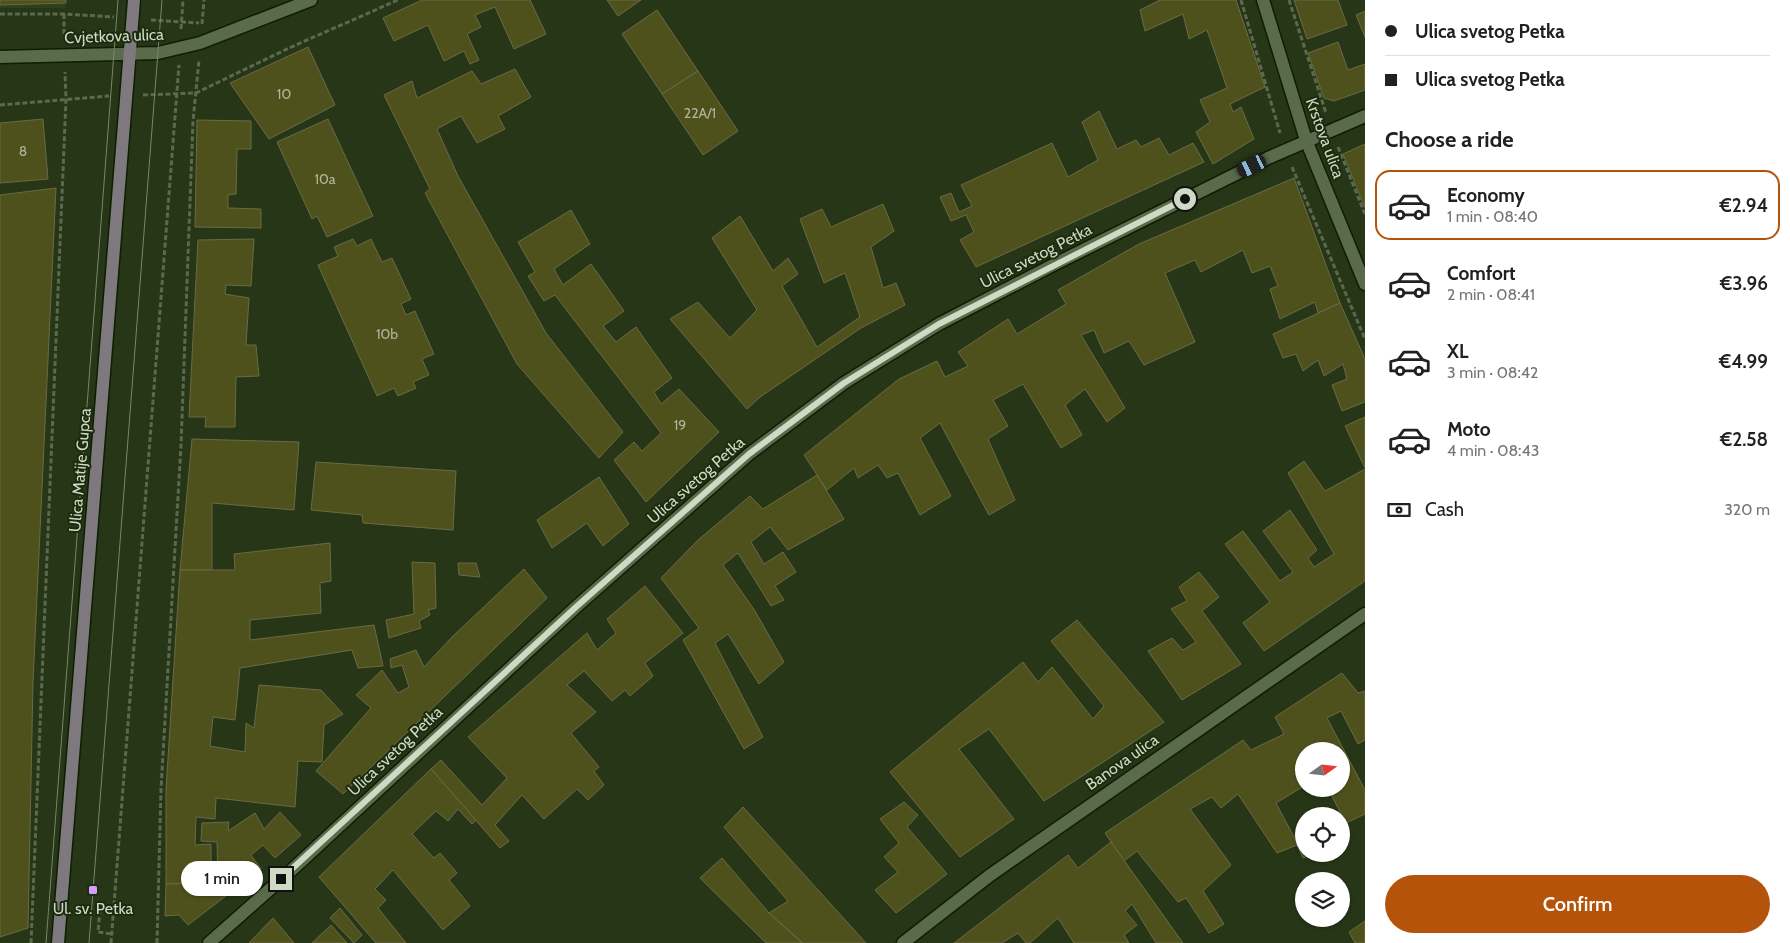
<!DOCTYPE html>
<html lang="en">
<head>
<meta charset="utf-8">
<style>
	body { margin:0; font-family:Cabin,sans-serif; background:#f6f6f6; color:#202124; height:100vh; display:flex; flex-direction:column; font-size:19px; white-space:nowrap }
	* { box-sizing:border-box; margin:0 }
	p { font-size:16px; color:#757577 }
	.icon { flex:none; width:28px; height:28px; fill:none; stroke:currentColor; stroke-width:2; stroke-linecap:round; stroke-linejoin:round }
	.map { position:relative; flex:1; overflow:hidden }
	.side { display:flex; flex-direction:column; background:#fff; width:425px }
	.side>* { flex:none }
	.guide { display:grid; align-content:center; height:110px; padding:0 20px; background:#fff }
	.needle { width:32px; rotate:75deg }
	.tools { position:absolute; left:1295px; top:742px; display:grid; gap:10px }
	.tools a { display:grid; place-items:center; width:55px; height:55px; border-radius:50%; background:#fff; box-shadow:0 1px 4px #0004; font-size:25px }
	.end { position:absolute; width:22px; height:22px; margin:-11px; border:6px solid #ced9c6; background:#111; box-shadow:0 0 0 2px #111 }
	.from { border-radius:50% }
	.bubble { position:absolute; height:35px; border-radius:18px; background:#fff; box-shadow:0 1px 4px #0004; font-size:16px; font-weight:600; line-height:35px; text-align:center }
	.car { position:absolute; width:15px; height:30px; margin:-15px -8px; border-radius:6px; box-shadow:0 0 4px 1px #0007; background:linear-gradient(#222 24%,#8ab4d8 0 40%,#222 0 76%,#8ab4d8 0 86%,#222 0) }
	.guide b { display:flex; align-items:center; gap:18px; height:48px; font-size:19px }
	.guide b+b { border-top:1px solid #e0e0e0 }
	.guide i { width:12px; height:12px; background:#202124 }
	ul { padding:0; list-style:none }
	li { display:flex; align-items:center; gap:15px; height:70px; margin:0 10px 8px; padding:0 10px; border:2px solid transparent; border-radius:15px }
	li div { flex:1 }
	li b { display:block; font-size:19px }
	li em { font-style:normal; font-weight:600 }
	li.active { border-color:#b45309 }
	li>.icon { width:45px; height:45px; stroke-width:1.5 }
	h2 { padding:0 20px; font-size:22px; line-height:60px }
	.pay { display:flex; align-items:center; gap:12px; height:55px; padding:0 20px; font-size:19px }
	.pay p { margin-inline-start:auto }
	.cta { display:flex; gap:10px; margin-top:auto; padding:10px 20px }
	.cta a { flex:1; height:58px; border-radius:30px; background:#b45309; color:#fff; font-size:20px; font-weight:600; line-height:58px; text-align:center }
	main { display:flex; flex:1; min-height:0 }
	.map>svg:first-child { display:block }
	.built { fill:#2e411b }
	.building { fill:#4f511d; stroke:#696b46 }
	.lines { fill:none; stroke-linecap:round; stroke-linejoin:round }
	.street-casing { stroke:#0f1d01; stroke-width:15 }
	.secondary-casing { stroke:#0f1d01; stroke-width:15 }
	.path { stroke:#5b6a4f; stroke-width:3; stroke-dasharray:5 2.5; stroke-linecap:butt }
	.street { stroke:#596b4a; stroke-width:12 }
	.secondary { stroke:#7e797f; stroke-width:12 }
	.tram { stroke:#78866c; stroke-width:1 }
	.route { stroke:#ced9c6; stroke-width:6 }
	.poi-dot { fill:#d59cfb; stroke:#1d2c0d; stroke-width:2 }
	.labels { text-anchor:middle; dominant-baseline:central; stroke-width:4; stroke-linejoin:round; paint-order:stroke }
	.number-label { font-size:14px; fill:#aeb79c }
	.street-label { font-size:16px; fill:#ced9c6; stroke:#1d2c0d }
	.poi-label { font-size:16px; fill:#ced9c6; stroke:#1d2c0d }
</style>
</head>
<body>
<main>
<div class="map">
<svg width="1365" height="943" viewBox="0 0 1365 943">
	<rect width="100%" height="100%" fill="#263617"/>
	<!-- built -->
	<polygon class="built" points="0,0 66,0 65,8 0,8"/>
	<!-- building -->
	<g class="building">
		<polygon points="0,0 66,0 66,3 0,5"/>
		<polygon points="422,0 530,0 546,34 514,49 495,7 475,15 481,27 467,34 479,60 470,64 464,51 444,61 428,25 394,41 383,18"/>
		<polygon points="607,0 641,0 618,16"/>
		<polygon points="1160,0 1236,0 1265,87 1230,104 1233,112 1241,107 1254,139 1213,164 1196,132 1210,122 1200,100 1227,88 1207,30 1189,39 1183,14 1145,31 1140,10"/>
		<polygon points="1294,0 1338,0 1347,25 1307,39"/>
		<polygon points="657,10 698,71 662,94 622,34"/>
		<polygon points="1365,11 1365,37 1356,15"/>
		<polygon points="1338,42 1348,70 1365,64 1365,90 1334,101 1324,98 1308,53"/>
		<polygon points="308,47 335,105 269,139 230,83"/>
		<polygon points="515,69 531,97 498,116 505,129 477,143 461,116 437,129 458,176 546,333 623,432 599,458 517,364 425,193 430,189 384,95 412,81 417,98 472,71 481,84"/>
		<polygon points="698,71 738,131 703,155 662,94"/>
		<polygon points="1099,111 1117,149 1136,140 1141,147 1159,138 1169,155 1193,143 1204,162 976,267 960,240 974,232 966,215 951,221 940,197 951,193 959,212 972,206 961,185 1052,143 1068,177 1098,160 1082,122"/>
		<polygon points="43,119 48,179 0,183 0,123"/>
		<polygon points="328,119 373,216 327,237 317,216 312,219 277,142"/>
		<polygon points="197,120 251,121 251,149 237,149 236,194 228,195 228,208 261,209 261,228 195,227"/>
		<polygon points="1365,144 1365,208 1343,154"/>
		<polygon points="1294,178 1340,303 1318,313 1315,302 1280,319 1270,289 1278,286 1270,266 1252,273 1243,250 1201,272 1195,260 1165,273 1195,342 1144,365 1129,341 1104,353 1094,330 1081,335 1125,408 1107,422 1085,389 1065,405 1082,435 1061,448 1023,384 993,400 1008,426 988,439 1015,500 989,515 940,423 920,438 951,496 920,515 898,473 887,478 878,465 858,478 854,468 827,490 804,455 899,379 937,361 945,377 968,366 958,352 1008,319 1017,334 1066,304 1058,290 1139,244"/>
		<polygon points="56,188 33,682 28,928 0,937 0,195"/>
		<polygon points="883,204 894,231 871,247 883,288 896,283 905,305 861,328 760,397 747,409 670,319 698,302 730,338 757,310 712,238 740,216 773,271 788,258 798,274 782,286 817,347 860,317 845,273 824,283 800,219 822,209 831,227"/>
		<polygon points="571,210 590,244 554,269 563,285 591,264 624,311 603,326 616,342 636,327 672,378 654,392 661,404 679,389 719,432 646,502 614,460 634,442 642,451 661,433 555,295 544,301 528,276 535,272 518,242"/>
		<polygon points="254,239 251,286 226,285 225,294 249,298 246,345 256,345 259,376 236,377 235,427 205,427 206,417 189,417 198,240"/>
		<polygon points="353,239 357,246 371,239 382,262 392,258 411,299 401,304 406,315 415,311 434,354 422,359 429,375 413,382 416,388 398,396 394,388 377,396 318,265 338,256 334,247"/>
		<polygon points="1340,303 1365,359 1365,402 1342,411 1332,385 1347,379 1343,364 1324,376 1318,360 1303,371 1296,354 1283,358 1273,334"/>
		<polygon points="1365,417 1365,468 1345,426"/>
		<polygon points="192,439 299,442 294,510 212,503 212,570 180,570"/>
		<polygon points="1304,461 1325,491 1365,469 1365,581 1264,651 1243,623 1270,602 1225,544 1243,531 1280,581 1293,572 1263,531 1290,510 1317,550 1308,558 1314,567 1334,554 1288,473"/>
		<polygon points="316,462 456,471 453,530 363,523 362,515 311,510"/>
		<polygon points="817,475 844,519 788,550 770,527 751,542 764,564 783,552 796,572 775,586 784,600 771,606 738,553 723,565 755,611 784,662 759,684 728,634 715,643 763,737 744,749 683,640 699,628 661,578 698,540 750,496 763,509"/>
		<polygon points="599,477 629,524 603,546 587,523 552,548 537,520"/>
		<polygon points="330,543 331,581 320,583 321,613 250,620 250,640 374,625 383,666 358,668 352,650 240,668 235,720 213,717 210,746 245,752 246,723 254,728 259,685 321,690 343,714 324,725 322,762 298,761 295,807 216,798 215,819 196,817 195,845 211,844 211,882 166,884 166,790 180,570 235,570 234,554"/>
		<polygon points="412,562 435,563 436,608 428,610 430,615 419,621 421,628 389,638 386,620 414,614"/>
		<polygon points="458,563 476,563 480,577 459,575"/>
		<polygon points="524,569 547,598 343,794 316,771 371,708 356,695 382,670 398,693 409,687 402,665 391,668 390,659 416,650 424,667 452,637"/>
		<polygon points="1199,572 1219,597 1202,611 1241,664 1182,700 1148,651 1172,638 1183,650 1196,642 1171,609 1187,601 1179,587"/>
		<polygon points="645,586 683,633 645,663 653,676 630,696 625,690 612,701 584,671 567,685 596,712 571,733 599,767 594,771 604,785 588,800 577,789 544,819 522,795 495,825 509,841 500,848 431,769 441,760 482,805 507,778 468,737 587,633 597,650 616,633 607,619"/>
		<polygon points="1077,620 1164,722 1044,801 989,729 959,749 1014,819 960,857 890,772 1023,662 1038,682 1052,667 1093,719 1104,706 1051,641"/>
		<polygon points="1342,673 1358,693 1365,691 1365,740 1358,744 1341,711 1327,718 1365,790 1365,814 1346,823 1328,789 1341,789 1341,751 1304,751 1304,786 1276,803 1294,837 1304,833 1304,854 1313,854 1303,858 1297,845 1277,853 1238,794 1221,808 1212,797 1190,809 1231,865 1203,891 1224,924 1209,933 1186,898 1178,902 1137,851 1124,861 1105,833 1243,740 1251,750 1284,734 1275,717"/>
		<polygon points="431,769 476,820 472,824 458,809 448,821 436,811 412,834 434,858 440,853 457,873 449,880 470,906 443,930 393,870 375,889 386,900 378,908 406,943 376,943 319,877"/>
		<polygon points="904,802 918,815 907,827 947,874 896,913 875,890 898,872 884,857 899,843 880,819"/>
		<polygon points="743,807 866,943 803,943 769,913 788,901 724,827"/>
		<polygon points="280,812 301,835 275,858 263,845 251,855 261,869 188,925 179,915 165,916 166,884 218,882 217,842 201,841 202,823 229,822 228,831 255,813 264,829"/>
		<polygon points="1111,842 1183,943 1156,943 1132,904 1125,911 1137,925 1124,935 1129,943 1074,943 1058,918 1030,943 1026,943 1018,933 1002,943 954,943 1068,855 1078,868"/>
		<polygon points="722,858 769,913 802,943 766,943 700,878"/>
		<polygon points="340,908 362,935 354,943 330,918"/>
		<polygon points="273,918 294,943 249,943"/>
		<polygon points="1365,921 1365,943 1355,943 1349,932"/>
		<polygon points="331,925 347,943 312,943"/>
	</g>
	<g class="lines">
		<defs>
			<g id="street">
				<polyline points="1263,0 1306,140 1365,284"/>
				<polyline points="0,57 158,53 200,43 311,0"/>
				<polyline points="209,943 295,867 576,607 749,454 844,383 939,324 1053,265 1268,158 1365,116"/>
				<polyline points="903,943 989,876 1365,614"/>
			</g>
			<polyline id="secondary" points="58,943 134,0"/>
		</defs>
		<!-- street casing -->
		<use href="#street" class="street-casing"/>
		<!-- secondary casing -->
		<use href="#secondary" class="secondary-casing"/>
		<!-- path -->
		<g class="path">
			<polyline points="1241,0 1280,133"/>
			<polyline points="1289,0 1326,113"/>
			<polyline points="0,14 64,14 114,17"/>
			<polyline points="64,14 64,38"/>
			<polyline points="151,20 199,23"/>
			<polyline points="202,24 204,0"/>
			<polyline points="181,29 183,0"/>
			<polyline points="143,95 196,93 289,48 398,0"/>
			<polyline points="0,105 109,96"/>
			<polyline points="1338,147 1365,214"/>
			<polyline points="1292,167 1365,339"/>
			<polyline points="100,910 98,932 112,934"/>
			<polyline points="31,943 66,99 65,72"/>
			<polyline points="111,943 179,65"/>
			<polyline points="157,943 161,789 181,445 193,121 199,60"/>
		</g>
		<!-- street -->
		<use href="#street" class="street"/>
		<!-- secondary -->
		<use href="#secondary" class="secondary"/>
		<!-- tram -->
		<g class="tram">
			<polyline points="46,943 118,0"/>
			<polyline points="89,943 162,0"/>
		</g>
	</g>
	<g class="lines">
		<!-- route -->
		<polyline class="route" points="281,879 576,607 749,454 844,383 939,324 1185,199"/>
	</g>
	<!-- markers -->
	<rect class="poi-dot" x="88" y="885" width="10" height="10" rx="2.5"/>
	<g class="labels">
		<!-- number labels -->
		<g class="number-label">
			<text x="284" y="94">10</text>
			<text x="700" y="113">22A/1</text>
			<text x="23" y="151">8</text>
			<text x="325" y="179">10a</text>
			<text x="387" y="334">10b</text>
			<text x="680" y="425">19</text>
		</g>
		<!-- street labels -->
		<g class="street-label">
			<text transform="translate(114 36) rotate(-2)">Cvjetkova ulica</text>
			<text transform="translate(1325 138) rotate(70)">Krstova ulica</text>
			<text transform="translate(1036 256) rotate(-27)">Ulica svetog Petka</text>
			<text transform="translate(80 470) rotate(-85)">Ulica Matije Gupca</text>
			<text transform="translate(696 480) rotate(-41)">Ulica svetog Petka</text>
			<text transform="translate(395 751) rotate(-43)">Ulica svetog Petka</text>
			<text transform="translate(1122 762) rotate(-35)">Banova ulica</text>
		</g>
		<!-- poi labels -->
		<g class="poi-label">
			<text x="93" y="908">Ul. sv. Petka</text>
		</g>
	</g>
</svg>
<div class="tools">
<a><svg class="needle" viewBox="-14 -14 28 28"><path d="M0-13l5 13h-10z" fill="#e53935"/><path d="M0 13l5-13h-10z" fill="#757577"/></svg></a>
<a><svg class="icon" aria-label="locate" viewBox="0 0 24 24"><circle cx="12" cy="12" r="6"/><path d="M12 2v4M12 18v4M2 12h4M18 12h4"/></svg></a>
<a><svg class="icon" aria-label="layers" viewBox="0 0 24 24"><path d="M12 4l9 5-9 5-9-5zM3 14l9 5 9-5"/></svg></a>
</div>
<i class="end from" style="left:1185px;top:199px"></i>
<i class="end" style="left:281px;top:879px"></i>
<div class="bubble" style="left:181px;top:861px;width:82px">1 min</div>
<i class="car" style="left:1252px;top:166px;rotate:244deg"></i>
</div>
<section class="side">
<div class="guide">
<b><i class="from"></i>Ulica svetog Petka</b>
<b><i></i>Ulica svetog Petka</b>
</div>
<h2>Choose a ride</h2>
<ul>
<li class="active"><svg class="icon" aria-label="car" viewBox="0 0 24 24"><path d="M5 17H2v-5l4-1 3-4h7l3 4 3 1v5h-3M9 17h6M6 11h13"/><circle cx="7" cy="17" r="2"/><circle cx="17" cy="17" r="2"/></svg><div><b>Economy</b><p>1 min · 08:40</p></div><em>€2.94</em></li>
<li><svg class="icon" aria-label="car" viewBox="0 0 24 24"><path d="M5 17H2v-5l4-1 3-4h7l3 4 3 1v5h-3M9 17h6M6 11h13"/><circle cx="7" cy="17" r="2"/><circle cx="17" cy="17" r="2"/></svg><div><b>Comfort</b><p>2 min · 08:41</p></div><em>€3.96</em></li>
<li><svg class="icon" aria-label="car" viewBox="0 0 24 24"><path d="M5 17H2v-5l4-1 3-4h7l3 4 3 1v5h-3M9 17h6M6 11h13"/><circle cx="7" cy="17" r="2"/><circle cx="17" cy="17" r="2"/></svg><div><b>XL</b><p>3 min · 08:42</p></div><em>€4.99</em></li>
<li><svg class="icon" aria-label="car" viewBox="0 0 24 24"><path d="M5 17H2v-5l4-1 3-4h7l3 4 3 1v5h-3M9 17h6M6 11h13"/><circle cx="7" cy="17" r="2"/><circle cx="17" cy="17" r="2"/></svg><div><b>Moto</b><p>4 min · 08:43</p></div><em>€2.58</em></li>
</ul>
<div class="pay"><svg class="icon" aria-label="cash" viewBox="0 0 24 24"><path d="M3 7h18v10H3z"/><circle cx="12" cy="12" r="2"/></svg>Cash<p>320 m</p></div>
<div class="cta"><a>Confirm</a></div>
</section>
</main>
</body>
</html>
